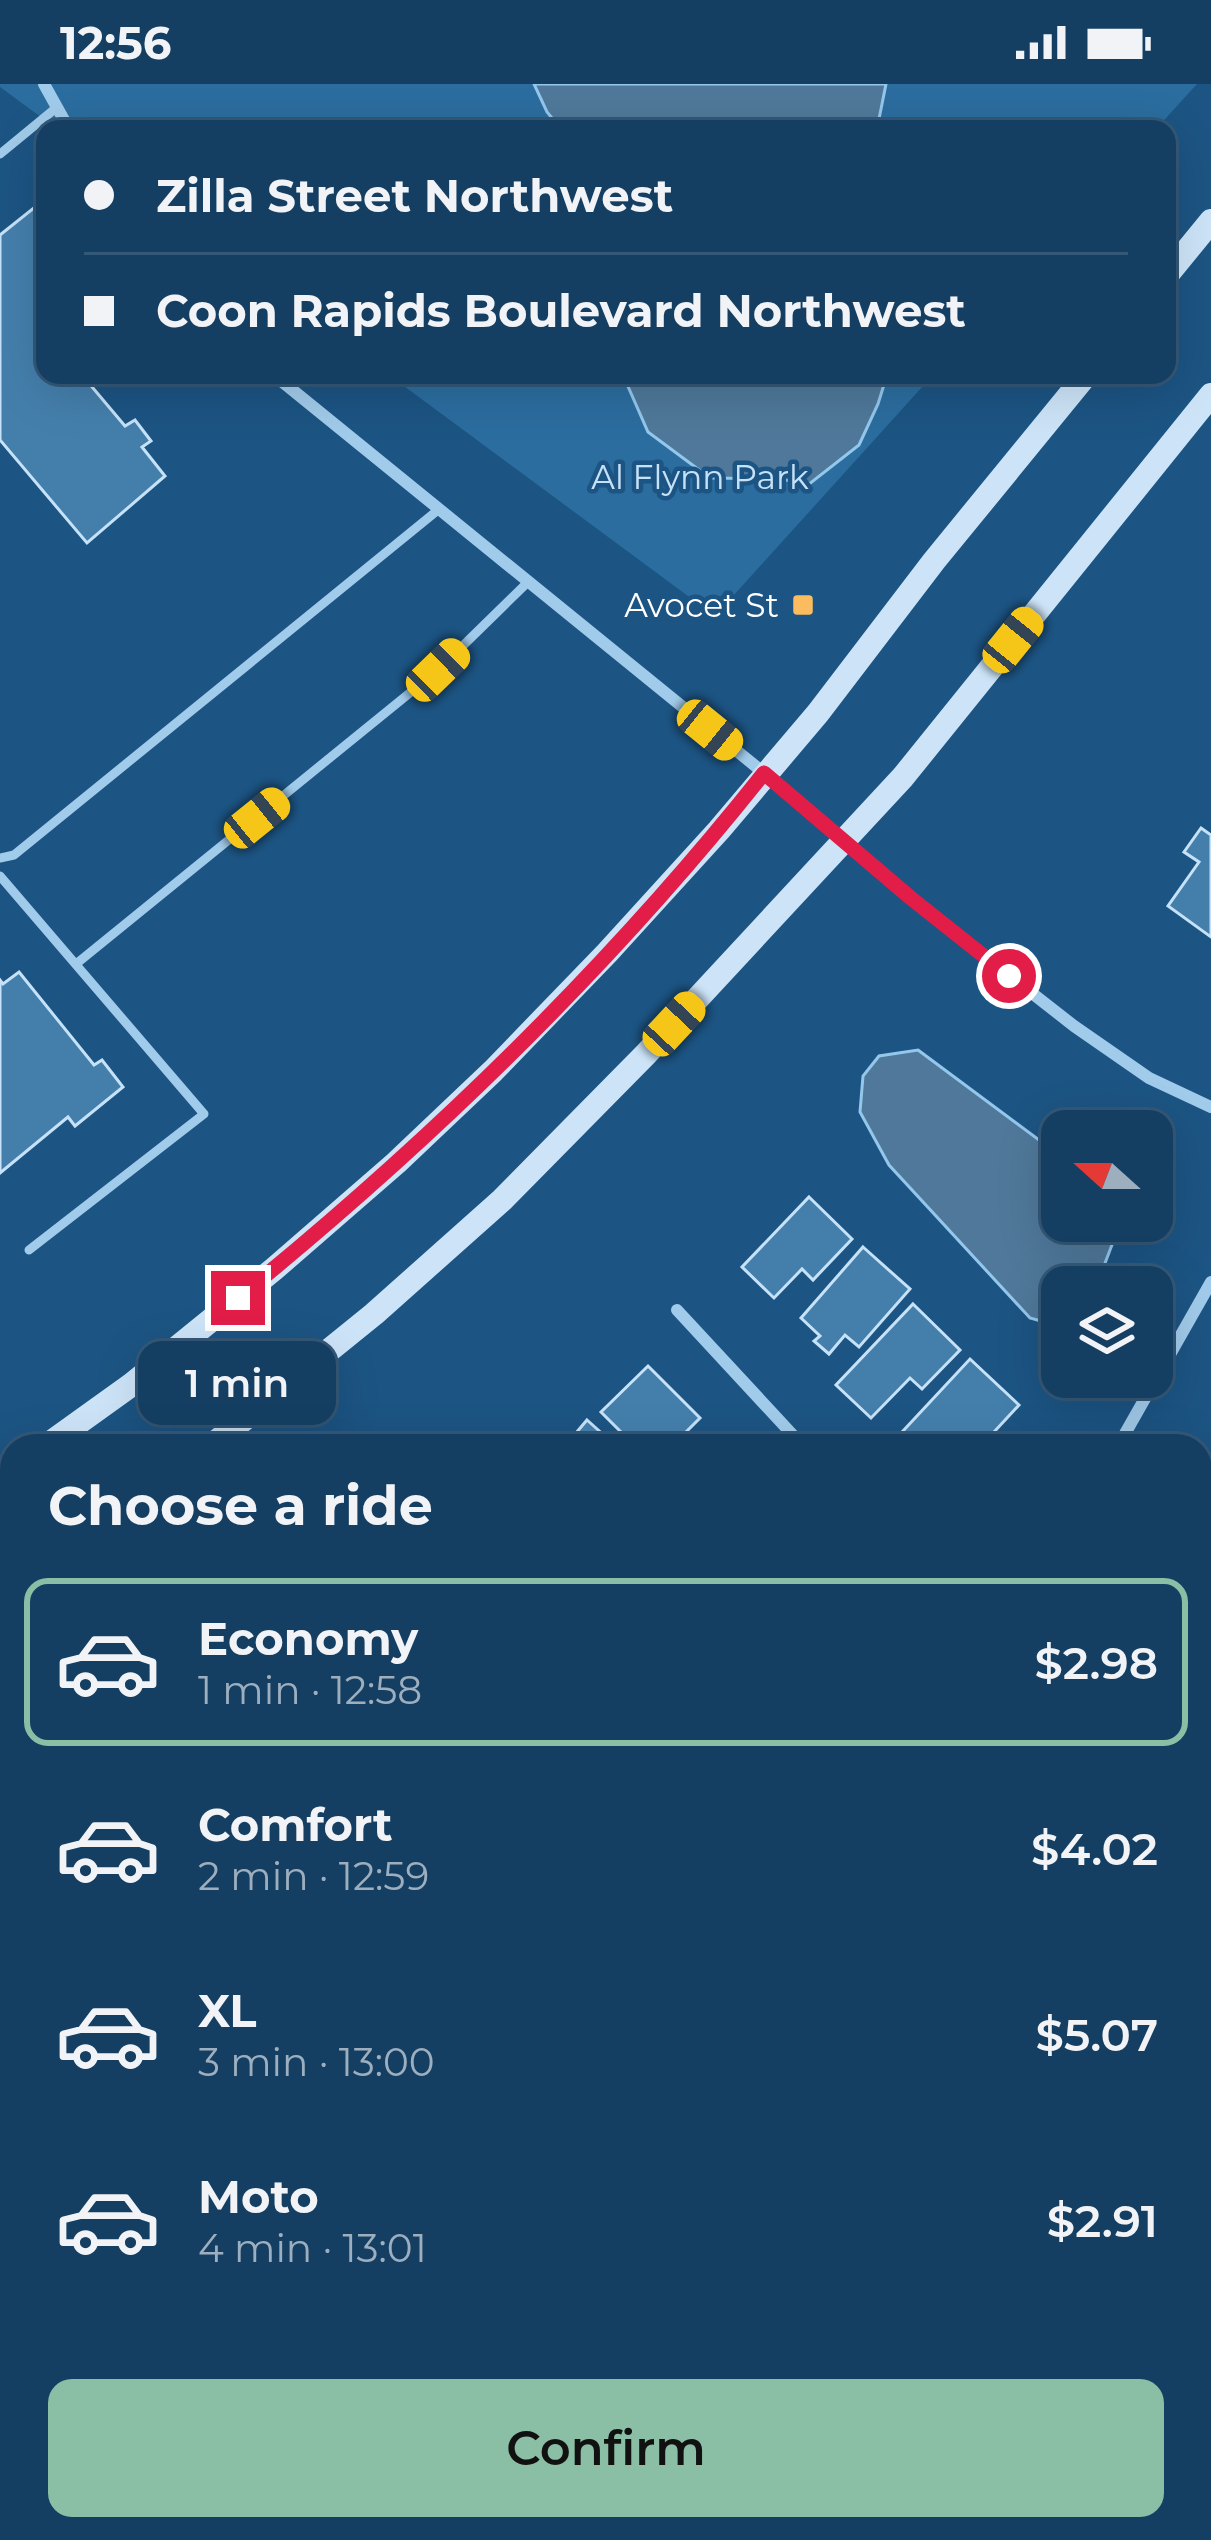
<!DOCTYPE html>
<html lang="en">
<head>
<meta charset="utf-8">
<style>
	body { margin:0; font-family:Montserrat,sans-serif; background:#1e4668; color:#f1f3f6; height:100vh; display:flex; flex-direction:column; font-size:45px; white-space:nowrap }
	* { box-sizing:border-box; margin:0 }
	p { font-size:39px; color:#9dafbe }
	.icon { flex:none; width:66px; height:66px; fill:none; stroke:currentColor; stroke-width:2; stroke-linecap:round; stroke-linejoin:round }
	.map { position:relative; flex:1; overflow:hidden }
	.panel { position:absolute; left:0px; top:1350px; width:1212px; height:1107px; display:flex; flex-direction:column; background:#153f62; border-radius:36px 36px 0 0; box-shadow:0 12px 48px #0002,0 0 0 3px #345877 }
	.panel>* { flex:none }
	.hud { position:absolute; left:36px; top:36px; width:1140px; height:264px; border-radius:24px; box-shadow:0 12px 48px #0002,0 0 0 3px #345877; display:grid; align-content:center; height:264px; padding:0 48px; background:#153f62 }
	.needle { width:78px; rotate:291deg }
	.fabs { position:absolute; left:1041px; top:1026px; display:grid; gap:24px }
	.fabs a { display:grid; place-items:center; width:132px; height:132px; border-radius:24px; background:#153f62; box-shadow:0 12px 48px #0002,0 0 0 3px #345877; font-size:60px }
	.end { position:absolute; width:54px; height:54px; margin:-27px; border:15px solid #e11d48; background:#fff; box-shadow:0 0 0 6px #fff }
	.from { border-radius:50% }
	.bubble { position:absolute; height:84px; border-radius:24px; background:#153f62; box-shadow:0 12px 48px #0002,0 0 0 3px #345877; font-size:39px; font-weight:600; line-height:84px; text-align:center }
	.car { position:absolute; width:36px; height:72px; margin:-36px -18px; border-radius:15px; box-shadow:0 0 9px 3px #0007; background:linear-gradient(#f5c518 24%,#345 0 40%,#f5c518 0 76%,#345 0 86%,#f5c518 0) }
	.hud b { display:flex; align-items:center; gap:42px; height:114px; font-size:45px }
	.hud b+b { border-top:3px solid #345877 }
	.hud i { width:30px; height:30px; background:#f1f3f6 }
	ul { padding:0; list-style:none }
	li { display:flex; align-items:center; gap:36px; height:168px; margin:0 24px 18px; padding:0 24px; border:6px solid transparent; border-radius:24px }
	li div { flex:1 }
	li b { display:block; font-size:45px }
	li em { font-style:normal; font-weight:600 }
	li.active { border-color:#8abfa5 }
	li>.icon { width:108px; height:108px; stroke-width:1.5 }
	h2 { padding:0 48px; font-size:54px; line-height:144px }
	.button { display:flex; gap:24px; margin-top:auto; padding:24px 48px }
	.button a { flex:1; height:138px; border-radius:24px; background:#8abfa5; color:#111; font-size:48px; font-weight:600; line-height:138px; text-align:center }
	.status { display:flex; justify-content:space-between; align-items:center; height:84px; padding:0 60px; background:#153f62; direction:ltr }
	.status svg { height:33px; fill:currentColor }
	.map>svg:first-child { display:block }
	.green { fill:#2b6d9f }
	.water { fill:#4f789a; stroke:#94c7ec; stroke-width:3 }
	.building { fill:#447fac; stroke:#c6e2f8; stroke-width:3 }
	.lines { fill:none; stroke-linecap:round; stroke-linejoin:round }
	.lane { stroke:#a1cbea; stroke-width:9 }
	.street { stroke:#a1cbea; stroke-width:12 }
	.secondary { stroke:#cde4f8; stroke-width:24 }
	.route { stroke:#e11d48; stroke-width:15 }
	.poi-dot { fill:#fbbc5f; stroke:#1c5483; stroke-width:4.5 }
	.labels { text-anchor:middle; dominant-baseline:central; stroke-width:9; stroke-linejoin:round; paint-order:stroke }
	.park-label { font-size:33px; fill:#c6e2f8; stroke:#1c5483 }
	.poi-label { font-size:33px; fill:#fff; stroke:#1c5483; text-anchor:end }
</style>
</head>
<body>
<div class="status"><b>12:56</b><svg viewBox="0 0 49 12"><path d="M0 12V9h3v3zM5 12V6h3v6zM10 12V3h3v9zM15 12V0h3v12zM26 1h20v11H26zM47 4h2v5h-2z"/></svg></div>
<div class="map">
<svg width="1211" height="2456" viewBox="0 0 1211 2456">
	<rect width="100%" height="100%" fill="#1c5483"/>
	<!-- green -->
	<g class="green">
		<polygon points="0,0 1197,0 1156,45 57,45 0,3"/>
		<polygon points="389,291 933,291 715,532"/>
	</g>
	<!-- water -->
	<g class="water">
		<polygon points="534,0 886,0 877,45 561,45 547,28"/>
		<polygon points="623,291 887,291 878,320 859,361 808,401 781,395 710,394 648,348"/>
		<polygon points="918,966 1062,1073 1062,1137 1121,1137 1096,1203 1062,1203 1062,1243 1030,1234 889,1081 860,1028 863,992 879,972"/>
		<polygon points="0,1822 12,1840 12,2152 0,2132"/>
	</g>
	<!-- building -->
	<g class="building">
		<polygon points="45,115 45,291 82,291 125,342 135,336 151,357 142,363 165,392 87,459 0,356 0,151"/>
		<polygon points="1201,744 1211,751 1211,853 1168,822 1199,778 1184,768"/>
		<polygon points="19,888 94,981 102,976 123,1003 75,1042 68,1033 0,1089 0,896 3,900"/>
		<polygon points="809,1113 852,1155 813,1196 802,1185 774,1214 742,1183"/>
		<polygon points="863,1163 910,1205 859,1263 845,1251 829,1270 814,1257 820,1252 801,1234"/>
		<polygon points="913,1220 960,1266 922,1305 910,1294 871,1334 836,1301"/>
		<polygon points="970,1275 1019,1321 981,1362 889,1362"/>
		<polygon points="648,1282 700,1334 686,1348 700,1362 635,1362 601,1328"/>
		<polygon points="587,1336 616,1362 565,1362"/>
		<polygon points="1205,1398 1211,1400 1211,1522 1200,1518 1200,1413"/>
		<polygon points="1200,1735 1211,1740 1211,1847 1206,1859 1200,1856"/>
		<polygon points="1203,2283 1211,2288 1210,2387 1200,2380 1200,2288"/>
		<polygon points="81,2445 152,2445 134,2456 64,2456"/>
	</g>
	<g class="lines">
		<!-- lane -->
		<g class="lane">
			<polyline points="0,70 56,24"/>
			<polyline points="0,774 14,771 438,426"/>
			<polyline points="0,792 204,1030 29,1166"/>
			<polyline points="76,880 438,586 528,498"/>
			<polyline points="778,2445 790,2450 809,2445"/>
			<polyline points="192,2456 210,2445"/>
			<polyline points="998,2456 1005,2445"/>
		</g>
		<!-- street -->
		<g class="street">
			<polyline points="44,0 69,45"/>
			<polyline points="274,291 764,689 912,815 1074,942 1149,994 1211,1023"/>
			<polyline points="677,1226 803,1362"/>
			<polyline points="1118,1362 1211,1198"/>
			<polyline points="1200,1629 1211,1634"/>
			<polyline points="0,2329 12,2322"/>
			<polyline points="1061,2445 1074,2456"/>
		</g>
		<!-- secondary -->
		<g class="secondary">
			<polyline points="1167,191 1211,137"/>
			<polyline points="46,1362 131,1301 274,1185 396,1079 493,987 607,869 719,746 818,629 934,477 1086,291"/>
			<polyline points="211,1362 374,1230 502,1116 646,970 903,693 1211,311"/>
			<polyline points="0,1395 12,1387"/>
			<polyline points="0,1514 12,1506"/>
		</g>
	</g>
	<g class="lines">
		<!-- route -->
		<path class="route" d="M238 1214C430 1058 610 883 764 689L912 815 1009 892"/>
	</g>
	<!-- markers -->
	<rect class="poi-dot" x="791" y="509" width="24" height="24" rx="6"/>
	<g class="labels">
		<!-- park labels -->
		<g class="park-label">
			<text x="700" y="393">Al Flynn Park</text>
		</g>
		<!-- poi labels -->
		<g class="poi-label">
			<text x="779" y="521">Avocet St</text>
		</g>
	</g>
</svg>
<div class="fabs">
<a><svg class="needle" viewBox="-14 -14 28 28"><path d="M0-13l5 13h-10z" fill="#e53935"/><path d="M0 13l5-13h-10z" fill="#9dafbe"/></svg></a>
<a><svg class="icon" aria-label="layers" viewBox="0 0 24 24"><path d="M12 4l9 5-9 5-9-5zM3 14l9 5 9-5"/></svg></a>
</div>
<i class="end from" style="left:1009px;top:892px"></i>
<i class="end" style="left:238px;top:1214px"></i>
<div class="bubble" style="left:138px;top:1257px;width:198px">1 min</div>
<i class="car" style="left:1013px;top:556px;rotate:39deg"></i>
<i class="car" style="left:438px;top:586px;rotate:46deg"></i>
<i class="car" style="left:710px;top:646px;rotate:129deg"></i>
<i class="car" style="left:257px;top:734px;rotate:51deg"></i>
<i class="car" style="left:674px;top:940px;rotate:43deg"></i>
<div class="hud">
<b><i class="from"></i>Zilla Street Northwest</b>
<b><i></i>Coon Rapids Boulevard Northwest</b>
</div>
<section class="panel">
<h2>Choose a ride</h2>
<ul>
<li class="active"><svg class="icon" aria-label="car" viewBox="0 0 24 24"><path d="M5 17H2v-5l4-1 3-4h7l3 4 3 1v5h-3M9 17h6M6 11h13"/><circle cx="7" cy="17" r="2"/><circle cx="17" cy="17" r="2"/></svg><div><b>Economy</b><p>1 min · 12:58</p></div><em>$2.98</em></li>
<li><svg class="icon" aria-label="car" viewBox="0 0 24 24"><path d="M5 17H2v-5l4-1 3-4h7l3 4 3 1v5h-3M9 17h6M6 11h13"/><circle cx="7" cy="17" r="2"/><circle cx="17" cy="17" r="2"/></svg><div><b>Comfort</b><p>2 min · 12:59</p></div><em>$4.02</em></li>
<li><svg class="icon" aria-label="car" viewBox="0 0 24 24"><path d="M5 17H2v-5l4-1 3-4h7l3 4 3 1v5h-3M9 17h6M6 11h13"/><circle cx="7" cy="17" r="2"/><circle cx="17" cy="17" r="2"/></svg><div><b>XL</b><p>3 min · 13:00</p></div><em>$5.07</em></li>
<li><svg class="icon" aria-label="car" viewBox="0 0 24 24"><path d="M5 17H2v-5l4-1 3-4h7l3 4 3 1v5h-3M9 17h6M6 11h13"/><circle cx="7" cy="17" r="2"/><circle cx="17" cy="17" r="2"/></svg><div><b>Moto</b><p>4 min · 13:01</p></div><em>$2.91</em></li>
</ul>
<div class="button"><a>Confirm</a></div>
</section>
</div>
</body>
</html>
